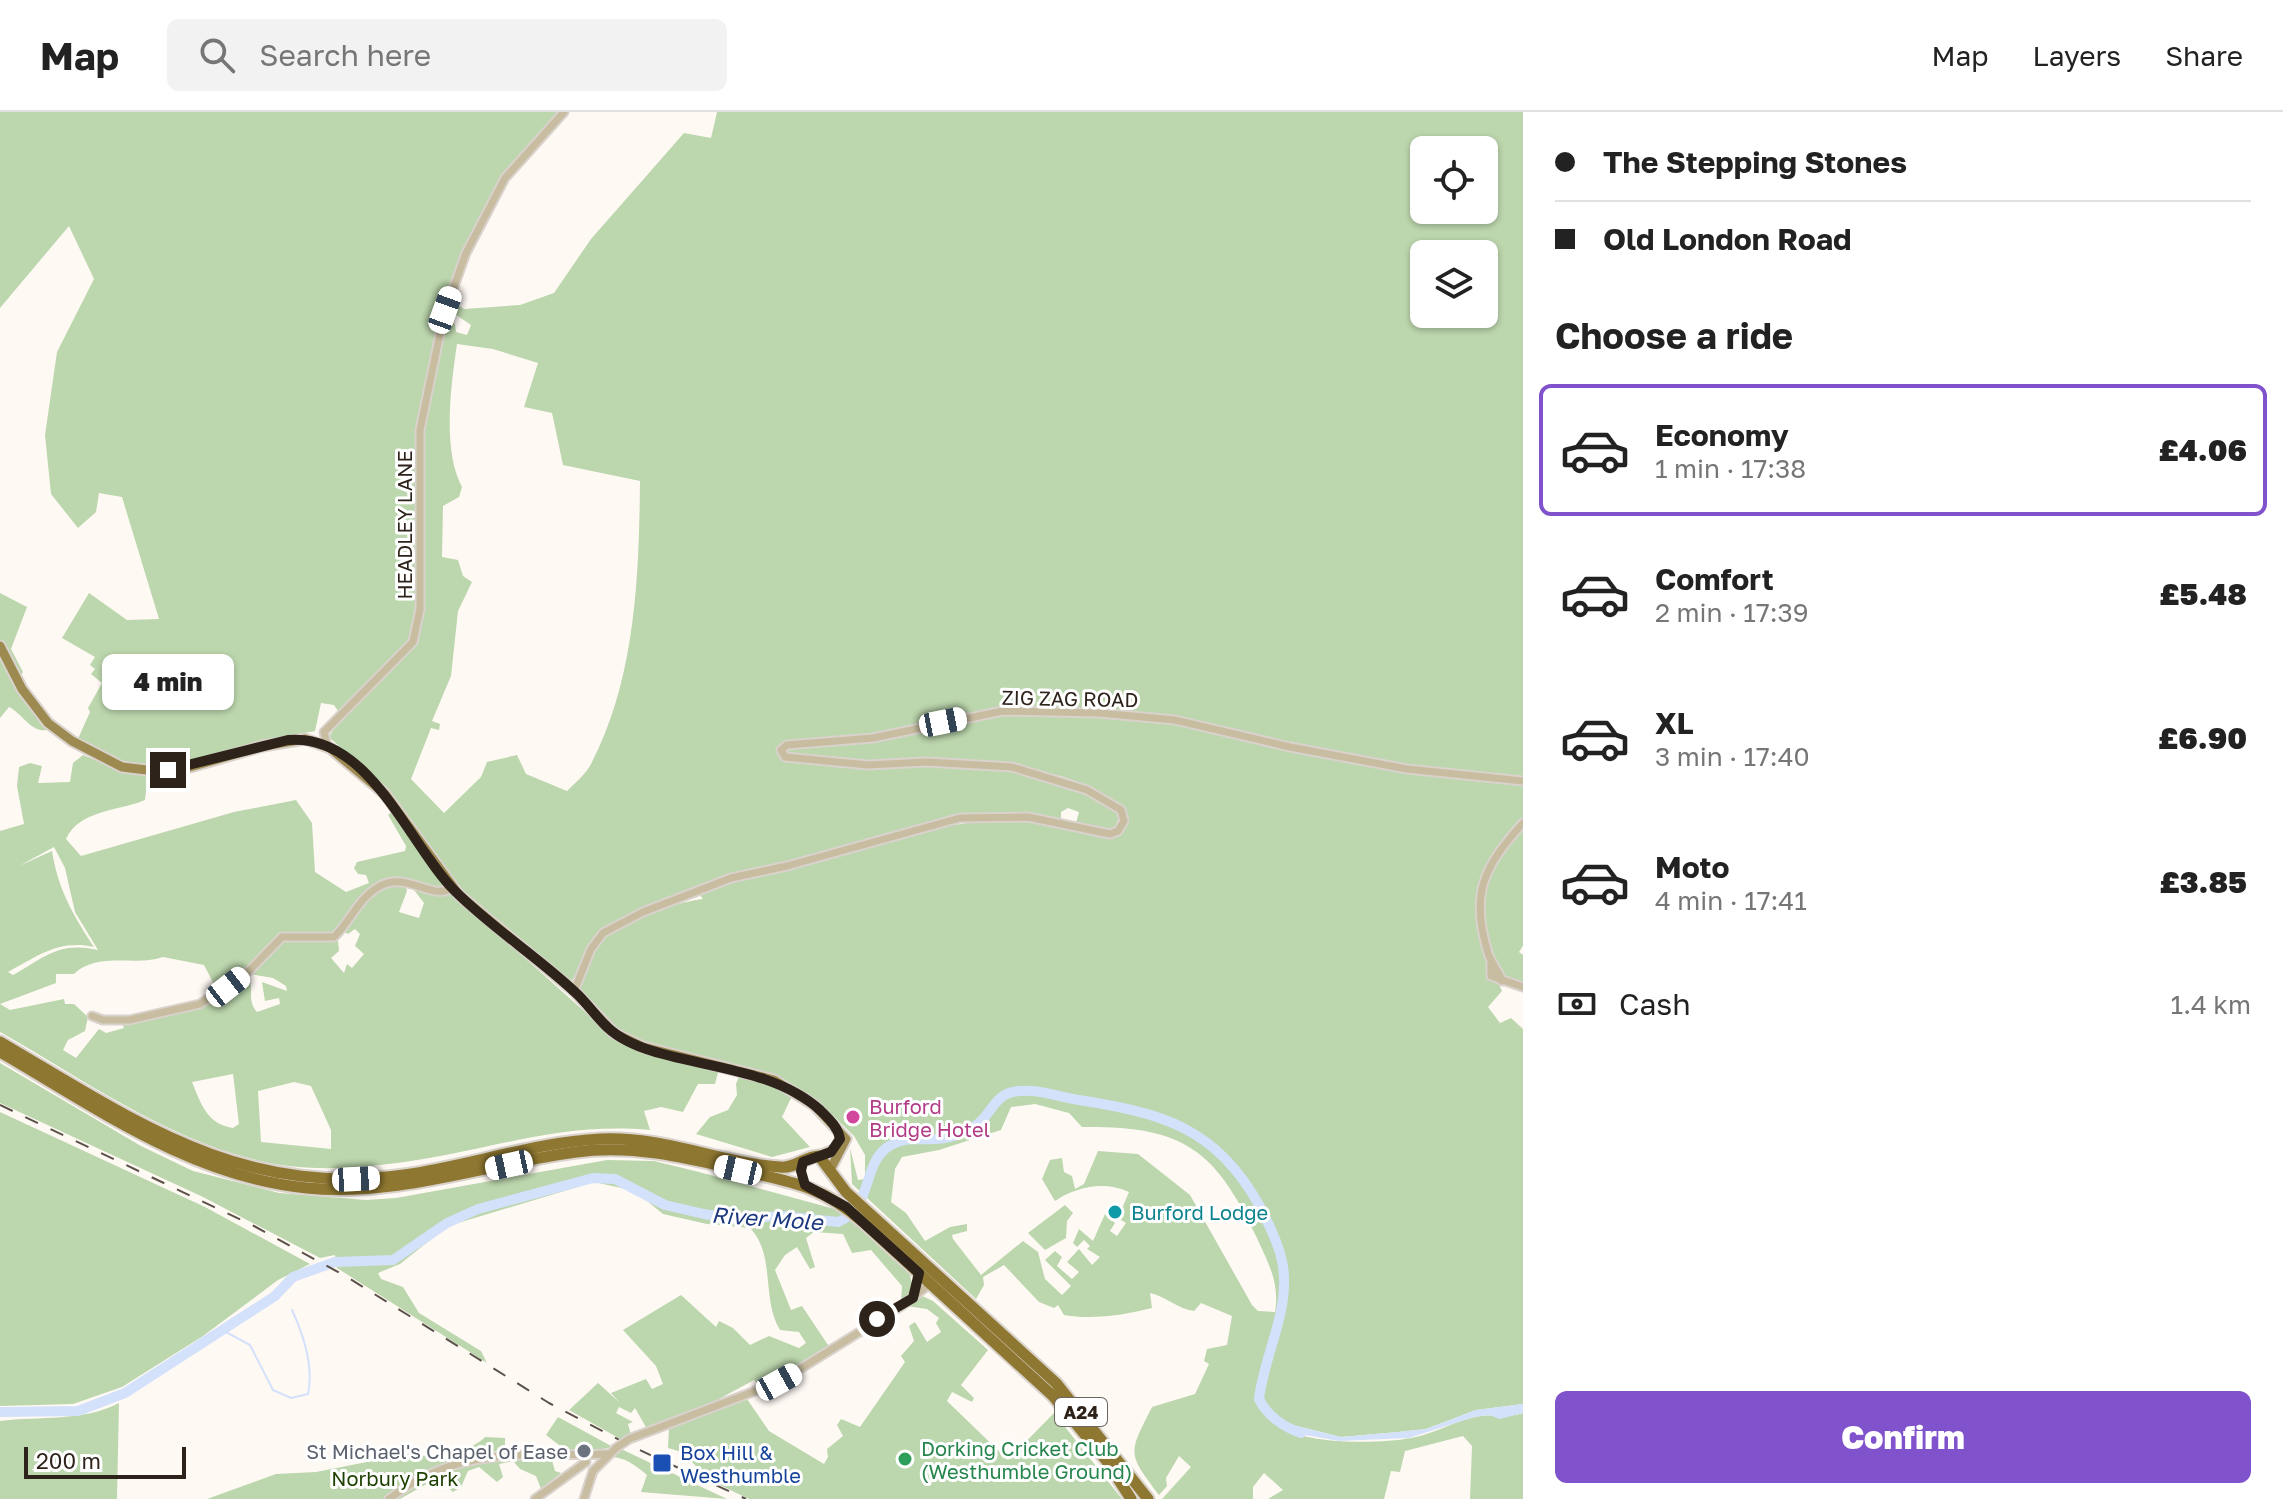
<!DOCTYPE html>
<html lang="en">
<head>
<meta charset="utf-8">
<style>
	body { margin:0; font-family:"Golos Text",sans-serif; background:#f2f2f2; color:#222; height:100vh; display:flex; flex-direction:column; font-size:30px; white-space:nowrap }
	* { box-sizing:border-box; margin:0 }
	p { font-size:26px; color:#767676 }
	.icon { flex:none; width:44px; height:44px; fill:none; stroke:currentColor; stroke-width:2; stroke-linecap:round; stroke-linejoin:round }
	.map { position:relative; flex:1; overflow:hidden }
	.sheet { display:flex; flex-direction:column; background:#fff; width:760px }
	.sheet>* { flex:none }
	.guide { display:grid; align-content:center; height:176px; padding:0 32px; background:#fff }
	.buttons { position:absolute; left:1410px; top:24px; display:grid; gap:16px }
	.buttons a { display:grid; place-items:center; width:88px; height:88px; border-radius:12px; background:#fff; box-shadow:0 2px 6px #0004; font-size:40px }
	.scale { position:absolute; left:24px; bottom:20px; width:162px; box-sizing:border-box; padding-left:8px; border:4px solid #2e231a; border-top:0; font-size:22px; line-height:28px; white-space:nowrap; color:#2e231a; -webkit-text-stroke:6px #fff; paint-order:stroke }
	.end { position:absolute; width:36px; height:36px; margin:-18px; border:10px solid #2e231a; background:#fff; box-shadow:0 0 0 4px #fff }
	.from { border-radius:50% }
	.bubble { position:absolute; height:56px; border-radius:12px; background:#fff; box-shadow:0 2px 6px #0004; font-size:26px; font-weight:800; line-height:56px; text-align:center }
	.car { position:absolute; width:24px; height:48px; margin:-24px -12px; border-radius:10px; box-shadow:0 0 6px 2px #0007; background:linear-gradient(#fff 24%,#345 0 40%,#fff 0 76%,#345 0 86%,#fff 0) }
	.guide b { display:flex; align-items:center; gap:28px; height:76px; font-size:30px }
	.guide b+b { border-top:2px solid #e0e0e0 }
	.guide i { width:20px; height:20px; background:#222 }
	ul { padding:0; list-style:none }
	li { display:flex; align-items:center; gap:24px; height:132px; margin:0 16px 12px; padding:0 16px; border:4px solid transparent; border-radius:12px }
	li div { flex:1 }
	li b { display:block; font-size:30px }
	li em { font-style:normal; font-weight:800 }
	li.selected { border-color:#8052cb }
	li>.icon { width:72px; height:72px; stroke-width:1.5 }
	h2 { padding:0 32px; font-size:36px; line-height:96px }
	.pay { display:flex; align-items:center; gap:20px; height:88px; padding:0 32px; font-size:30px }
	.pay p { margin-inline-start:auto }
	.primary-button { display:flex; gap:16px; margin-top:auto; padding:16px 32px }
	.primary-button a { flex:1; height:92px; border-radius:12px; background:#8052cb; color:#fff; font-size:32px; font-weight:800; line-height:92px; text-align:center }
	header { display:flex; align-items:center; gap:48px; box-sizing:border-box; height:112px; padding:0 40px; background:#fff; border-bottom:2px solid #e0e0e0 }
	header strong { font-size:38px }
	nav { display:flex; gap:44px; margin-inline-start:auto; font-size:28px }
	.search { width:560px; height:72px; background:#f2f2f2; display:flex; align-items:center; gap:20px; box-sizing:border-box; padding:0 28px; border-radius:12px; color:#767676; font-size:30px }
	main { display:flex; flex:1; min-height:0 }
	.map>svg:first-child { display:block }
	.green { fill:#bcd6ad; fill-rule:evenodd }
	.water { fill:#d4e1fa }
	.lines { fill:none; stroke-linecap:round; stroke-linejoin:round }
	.stream { stroke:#d4e1fa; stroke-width:2 }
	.river { stroke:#d4e1fa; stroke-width:10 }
	.minor-casing { stroke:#d9d2cd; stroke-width:11 }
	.major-casing { stroke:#d9d2cd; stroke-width:13 }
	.highway-casing { stroke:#d9d2cd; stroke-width:15 }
	.minor { stroke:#c8bda0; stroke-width:7 }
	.major { stroke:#9d8a51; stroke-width:9 }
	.highway { stroke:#8e7730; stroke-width:11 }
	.rail { stroke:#5b5149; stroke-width:2; stroke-dasharray:14 14; stroke-linecap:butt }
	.minor-bridge-casing { stroke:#d9d2cd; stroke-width:11; stroke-linecap:butt }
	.minor-bridge { stroke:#c8bda0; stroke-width:7 }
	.route { stroke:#2e231a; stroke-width:10 }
	.hotel-dot { fill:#d1479c; stroke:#fff; stroke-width:3 }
	.culture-dot { fill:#0f9aa8; stroke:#fff; stroke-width:3 }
	.worship-dot { fill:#6b7280; stroke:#fff; stroke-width:3 }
	.leisure-dot { fill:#2e9e5b; stroke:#fff; stroke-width:3 }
	.transit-dot { fill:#1a4fb4; stroke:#fff; stroke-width:3 }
	.labels { text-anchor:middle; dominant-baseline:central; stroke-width:6; stroke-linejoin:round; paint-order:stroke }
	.shield { fill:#fff; stroke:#6d655f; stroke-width:2 }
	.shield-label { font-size:18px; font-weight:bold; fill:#2e231a }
	.street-label { font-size:20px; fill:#2e231a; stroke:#fff }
	.hotel-label { font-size:20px; fill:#b23c85; stroke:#fff; text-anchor:start }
	.culture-label { font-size:20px; fill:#0d838f; stroke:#fff; text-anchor:start }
	.leisure-label { font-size:20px; fill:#27864d; stroke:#fff; text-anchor:start }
	.worship-label { font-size:20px; fill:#5b616d; stroke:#fff; text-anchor:end }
	.transit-label { font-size:20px; fill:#164399; stroke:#fff; text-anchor:start }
	.park-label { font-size:20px; fill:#1f4100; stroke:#fff }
	.water-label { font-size:22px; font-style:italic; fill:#1b387e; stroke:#fff }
</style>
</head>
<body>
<header>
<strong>Map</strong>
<div class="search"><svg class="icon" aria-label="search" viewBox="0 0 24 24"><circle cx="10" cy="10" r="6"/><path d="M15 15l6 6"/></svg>Search here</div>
<nav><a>Map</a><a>Layers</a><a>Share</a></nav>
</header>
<main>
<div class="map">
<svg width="1523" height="1387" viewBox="0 0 1523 1387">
	<rect width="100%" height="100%" fill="#fff9f4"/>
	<!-- green -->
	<g class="green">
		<path d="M0 0H564L505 66 466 141 443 205 455 212 456 220 467 223 471 213 449 198 452 189 464 197 520 193 554 181 591 127 684 21 711 26 717 0H1523V834L1519 840 1523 843V873L1503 866 1498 870 1502 879 1488 895 1500 911 1511 906 1523 917V1292L1476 1298 1426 1317 1398 1320 1341 1325 1293 1313 1288 1319C1318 1332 1379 1332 1411 1326 1433 1322 1453 1310 1475 1305 1493 1301 1505 1307 1523 1301V1387H1470L1472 1334 1463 1324 1405 1339 1400 1360 1391 1359 1384 1387H1268L1283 1378 1264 1361 1253 1375V1387H1162L1191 1355 1179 1344 1166 1366 1167 1374 1159 1383C1127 1340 1128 1343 1152 1295L1195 1282 1209 1252 1204 1249 1207 1237 1227 1233 1232 1204 1201 1191 1194 1199C1178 1197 1167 1185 1150 1181L1152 1196C1124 1203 1093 1208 1064 1203L1058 1193 1054 1196 1039 1190 1004 1153 983 1165 984 1173 976 1187 852 1072 850 1036 858 1068 865 1067V1043L854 1024 822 993 774 963 632 927 610 912 579 878C584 864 587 849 595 836 609 811 676 790 703 787L695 777 601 818 571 870 450 770 394 684 329 625 344 600 418 528 422 498 419 344 427 288H424C416 327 415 365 416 405 416 443 429 499 408 533L344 595 338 599 334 593 321 591 315 619C226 633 164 684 77 629L90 600 88 596 102 571 91 562 95 557 90 553 95 545 62 526 89 481 127 508 159 507 122 385 99 381 96 400 78 416 51 382 45 323 57 240 94 167 69 114 0 196ZM1424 38H1484V98H1424ZM1424 142H1484V202H1424ZM457 232 493 237 538 251 524 295 552 301 563 353 640 369C639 462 636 566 591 652 586 662 575 671 567 679L526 662 517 643 487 650 481 665 444 701 411 667 431 616 439 618 440 612 432 609 451 564 458 499 472 470 463 464 458 448 442 445 443 394 459 385 462 375C442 338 451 273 457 232ZM1041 597 1163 604 1261 628V632L1181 611 1138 606 1020 601 947 612 879 627 880 624C932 609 986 597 1041 597ZM980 649C1026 655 1094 664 1126 701L1124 716 1111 724 1053 711 1001 706 954 713 953 705C988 698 1027 700 1061 708V700L1068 696 1079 700 1076 711 1108 720 1115 718 1120 700C1068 650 951 652 883 653L882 650ZM1035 992 1069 1001 1082 1015C1181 1014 1214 1035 1256 1124 1268 1151 1280 1170 1275 1200L1258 1199 1252 1193 1190 1083 1138 1042 1098 1039 1084 1072 1075 1077 1072 1064 1064 1060 1062 1046 1050 1048 1042 1067 1055 1089C1078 1074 1105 1069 1129 1080L1118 1106 1126 1111 1117 1124 1110 1119 1115 1111 1105 1102 1093 1129 1079 1117 1073 1131 1077 1135 1084 1128 1090 1134 1087 1137 1100 1145 1092 1153 1079 1137 1067 1150 1079 1160 1072 1167 1057 1154 1062 1145 1055 1139 1045 1148 1071 1174 1062 1183 1045 1167 1038 1140 1023 1129 981 1163 953 1127 952 1123 967 1119V1112L950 1115 925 1129 906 1101 891 1090 895 1057 902 1045 939 1038 1001 1018 1011 995Z"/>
		<polygon points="0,481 27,495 11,537 23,560 19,566 0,530"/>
		<path d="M0 541 49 615 47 618C31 621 23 602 9 595L0 606Z"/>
		<path d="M83 643 121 659 148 662 145 688C119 699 79 698 66 727L81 744 234 700 296 688 312 711 315 760 346 780 369 771 366 763 358 762 354 756 357 750 405 739 406 734 388 703 394 698 447 775C427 779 412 763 392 766 358 771 352 812 329 824L338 829 339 839 331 846 344 861 347 852 352 856 364 842 355 834 360 822 355 817 348 822 345 820C357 793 376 775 405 772L407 779 399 800 419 806 424 791 414 778 415 773 443 782 452 781 604 917 615 925 719 957 715 972H698L683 1000 661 995 644 999 650 1018C564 1010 500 1035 417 1048 367 1056 310 1061 260 1049 166 1027 83 967 0 920V719L24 712 17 674 19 655 30 651 42 654 38 671 70 670 73 651ZM54 735 65 756 75 800 98 838C59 829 45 845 13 863L8 860C37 844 60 827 94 835 73 803 58 777 52 739L19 754ZM163 845 204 853 217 878 239 860 273 866 286 874 287 879 262 870 265 889 279 886 280 892 257 900C247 889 254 878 249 865L245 866 222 885 220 882 199 895 122 911 124 916 106 921 99 917 76 946 63 938 68 928 85 919 88 905 74 892H65L64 887 10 898 0 892 56 871V862H74C98 839 135 855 163 845ZM233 962 239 1012 233 1016C207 1012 201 992 192 970ZM294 970 311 974 331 1018V1037L261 1030 258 979Z"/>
		<path d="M0 951 141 1034 193 1059 279 1081 366 1088 396 1086 607 1048 654 1049 699 1060 842 1099 909 1160 913 1175 909 1186 901 1189 902 1174 871 1138 852 1141 843 1122 814 1120 806 1126 815 1155 810 1157 797 1135 785 1143 775 1158 791 1198 802 1194 830 1236 761 1275 754 1268 710 1292 647 1317 635 1296 631 1301 619 1295 616 1301 633 1310 628 1312 631 1323 622 1328 569 1298 598 1271 619 1290 611 1281 646 1267 652 1277 663 1272 656 1254 623 1218 681 1183 716 1215 719 1209 733 1216 750 1233 769 1224 799 1236 806 1231 799 1220 780 1218C761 1187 776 1143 750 1116L707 1112 663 1102 635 1079 594 1070 448 1114 400 1152 378 1161 381 1167 403 1175 419 1201 481 1239 487 1251 337 1156 335 1143 320 1146 203 1085 0 991Z"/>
		<polygon points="740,962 772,972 792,984 782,1005 810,1035 772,1045 696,1022 710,1005 728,998 737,983 736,972"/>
		<polygon points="0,1000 205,1095 310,1152 278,1168 203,1224 122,1275 73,1292 0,1294"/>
		<polygon points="1065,1093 1073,1101 1067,1109 1066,1126 1045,1138 1028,1121"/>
		<polygon points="920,1183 933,1189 988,1238 961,1273 974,1286 972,1290 952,1280 947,1289 1008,1348 1054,1301 1122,1387 749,1387 693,1360 696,1354 682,1340 668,1336 669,1315 747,1287 769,1319 824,1352 828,1345 827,1337 843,1324 837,1313 841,1307 860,1315 905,1250 901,1244 914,1229 909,1214 915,1210 927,1230 941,1220 936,1211 939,1206 927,1197 906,1194"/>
		<path d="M119 1291 117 1387H0V1309C39 1304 83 1310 119 1291Z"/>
		<polygon points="558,1305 613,1335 572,1343 546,1323"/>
		<path d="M485 1325 505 1326V1338L468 1343 433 1356 434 1361 461 1350 551 1345 555 1359 561 1361 541 1377 536 1364 520 1357 513 1349 499 1352 503 1365 497 1370 479 1355 468 1359 461 1375 453 1380 437 1366 400 1387H207L276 1362 316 1360 418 1340 422 1344C441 1341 471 1340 485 1325Z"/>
		<path d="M621 1337 727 1387 641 1380 647 1363C635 1353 625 1345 610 1345Z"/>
	</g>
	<!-- water -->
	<polygon class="water" points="1523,1292 1523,1301 1500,1307 1489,1303 1474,1305 1409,1326 1339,1329 1288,1320 1293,1313 1341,1325 1398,1320 1426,1317 1476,1298"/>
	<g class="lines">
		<!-- stream -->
		<path class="stream" d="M224 1219 250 1233 273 1278 291 1286 308 1282C314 1254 304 1224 292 1198"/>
		<!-- river -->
		<path class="river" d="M0 1300 78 1299 125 1281 275 1184 293 1165 335 1150 393 1148 447 1111 478 1097 593 1066 615 1067 665 1093 704 1102 733 1107 781 1104 838 1110C874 1097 861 1049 891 1033 910 1022 930 1031 950 1025 960 1023 976 1015 982 1008 992 998 997 983 1013 980 1034 975 1058 985 1079 988 1161 1001 1216 1015 1259 1093 1268 1110 1278 1130 1282 1149 1292 1196 1264 1242 1259 1287 1266 1303 1285 1316 1301 1321"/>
		<defs>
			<g id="minor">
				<polyline points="327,634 324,620 413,530 420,497 420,318 444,202 466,141 505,66 564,0"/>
				<polyline points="1491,848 1491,864 1523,875"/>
				<path d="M1502 869C1499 859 1491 851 1488 841 1470 783 1483 755 1523 711"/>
				<polyline points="574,879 591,837 603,821 643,800 731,766 787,754 960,706 1028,705 1110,722 1118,719 1124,709 1121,698 1087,678 1012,655 927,650 868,653 785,645 781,638 787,633 873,626 1003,599 1099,601 1175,608 1290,635 1407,657 1523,669"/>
				<path d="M92 904 103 908H129L200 892 249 859 282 825H334C351 809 358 786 380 774 407 759 432 789 452 776"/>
				<polyline points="629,1327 779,1270 903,1193 931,1171"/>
				<path d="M389 1387C459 1332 526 1345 608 1342"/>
				<polyline points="535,1387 586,1350"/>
				<polyline points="584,1387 593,1359 616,1336"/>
			</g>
			<g id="major">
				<polyline points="0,534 22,577 48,611 72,629 122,655 155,659 183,657 263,634 305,627 330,636 385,682 459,783 574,879 614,921 643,935 774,968 814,993 846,1027 831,1056"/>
				<polyline points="819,1044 836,1037 840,1028"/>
			</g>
			<g id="highway">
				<path d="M0 930C135 1009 239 1085 404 1063 470 1054 534 1030 601 1027 664 1024 719 1051 780 1055 795 1057 805 1044 819 1044L846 1080 1056 1271 1148 1387"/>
				<path d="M0 940C97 996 192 1065 307 1076 399 1085 486 1052 576 1040 633 1032 688 1046 743 1059 793 1070 823 1075 863 1110L1053 1284 1106 1348 1131 1387"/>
			</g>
		</defs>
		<!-- minor casing -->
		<use href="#minor" class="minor-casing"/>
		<!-- major casing -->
		<use href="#major" class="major-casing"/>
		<!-- highway casing -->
		<use href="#highway" class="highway-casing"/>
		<!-- minor -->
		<use href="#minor" class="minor"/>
		<!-- major -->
		<use href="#major" class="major"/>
		<!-- highway -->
		<use href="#highway" class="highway"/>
		<!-- rail -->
		<polyline class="rail" points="0,993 254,1114 347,1165 549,1291 633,1335 746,1387"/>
		<defs>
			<polyline id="minor-bridge" points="616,1336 629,1327"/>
		</defs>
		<!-- minor-bridge casing -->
		<use href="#minor-bridge" class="minor-bridge-casing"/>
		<!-- minor-bridge -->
		<use href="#minor-bridge" class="minor-bridge"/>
	</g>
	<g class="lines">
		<!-- route -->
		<path class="route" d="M168 658 288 628C370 621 408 732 455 779 492 816 538 845 576 881 586 890 594 902 604 912 648 959 759 943 820 998 829 1007 838 1015 840 1027L831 1040 803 1050 801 1059 805 1073 846 1095 919 1161 913 1186 877 1207"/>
	</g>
	<!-- markers -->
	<circle class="hotel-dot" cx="853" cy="1005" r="8"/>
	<circle class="culture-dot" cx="1115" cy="1100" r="8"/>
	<circle class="worship-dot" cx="584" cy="1339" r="8"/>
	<circle class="leisure-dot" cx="905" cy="1347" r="8"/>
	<rect class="transit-dot" x="652" y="1341" width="20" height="20" rx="4"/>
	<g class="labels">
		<!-- shield labels -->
		<rect class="shield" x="1055" y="1286" width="52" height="28" rx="6"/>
		<g class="shield-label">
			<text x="1081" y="1300">A24</text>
		</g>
		<!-- street labels -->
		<g class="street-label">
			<text transform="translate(404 413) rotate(-90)">HEADLEY LANE</text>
			<text transform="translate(1070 586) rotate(1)">ZIG ZAG ROAD</text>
		</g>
		<!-- hotel labels -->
		<g class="hotel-label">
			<text x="869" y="994">Burford<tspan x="869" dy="23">Bridge Hotel</tspan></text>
		</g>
		<!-- culture labels -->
		<g class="culture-label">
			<text x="1131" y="1100">Burford Lodge</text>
		</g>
		<!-- leisure labels -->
		<g class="leisure-label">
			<text x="921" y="1336">Dorking Cricket Club<tspan x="921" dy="23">(Westhumble Ground)</tspan></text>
		</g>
		<!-- worship labels -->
		<g class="worship-label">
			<text x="568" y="1339">St Michael's Chapel of Ease</text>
		</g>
		<!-- transit labels -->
		<g class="transit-label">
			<text x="680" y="1340">Box Hill &amp;<tspan x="680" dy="23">Westhumble</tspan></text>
		</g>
		<!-- park labels -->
		<g class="park-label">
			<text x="395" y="1366">Norbury Park</text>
		</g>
		<!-- water labels -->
		<g class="water-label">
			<text transform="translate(767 1106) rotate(4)">River Mole</text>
		</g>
	</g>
</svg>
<div class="buttons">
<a><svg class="icon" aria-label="locate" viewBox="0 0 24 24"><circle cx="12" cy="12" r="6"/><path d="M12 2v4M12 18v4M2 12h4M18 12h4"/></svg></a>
<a><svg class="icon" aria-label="layers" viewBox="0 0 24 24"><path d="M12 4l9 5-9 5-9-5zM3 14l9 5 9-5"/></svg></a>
</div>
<div class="scale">200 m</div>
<i class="end from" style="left:877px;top:1207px"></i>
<i class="end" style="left:168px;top:658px"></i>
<div class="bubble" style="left:102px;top:542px;width:132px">4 min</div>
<i class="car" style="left:445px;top:198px;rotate:20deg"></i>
<i class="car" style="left:943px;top:610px;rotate:79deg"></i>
<i class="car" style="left:228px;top:875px;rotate:52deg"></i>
<i class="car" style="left:509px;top:1053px;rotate:258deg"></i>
<i class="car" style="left:738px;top:1058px;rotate:283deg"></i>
<i class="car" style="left:356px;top:1067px;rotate:87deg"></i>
<i class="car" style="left:779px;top:1270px;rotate:61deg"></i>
</div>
<section class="sheet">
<div class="guide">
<b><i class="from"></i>The Stepping Stones</b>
<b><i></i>Old London Road</b>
</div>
<h2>Choose a ride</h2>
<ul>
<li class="selected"><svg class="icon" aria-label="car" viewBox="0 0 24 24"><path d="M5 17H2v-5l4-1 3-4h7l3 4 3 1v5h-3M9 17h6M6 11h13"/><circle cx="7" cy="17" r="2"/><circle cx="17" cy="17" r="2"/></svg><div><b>Economy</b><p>1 min · 17:38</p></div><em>£4.06</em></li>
<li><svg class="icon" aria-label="car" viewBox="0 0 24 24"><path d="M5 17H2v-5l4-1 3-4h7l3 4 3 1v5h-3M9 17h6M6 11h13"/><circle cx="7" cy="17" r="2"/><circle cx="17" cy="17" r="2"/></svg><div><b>Comfort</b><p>2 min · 17:39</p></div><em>£5.48</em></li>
<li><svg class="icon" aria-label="car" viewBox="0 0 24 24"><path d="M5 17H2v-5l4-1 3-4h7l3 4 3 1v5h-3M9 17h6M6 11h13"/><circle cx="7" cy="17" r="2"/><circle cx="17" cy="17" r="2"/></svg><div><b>XL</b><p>3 min · 17:40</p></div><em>£6.90</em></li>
<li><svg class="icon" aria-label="car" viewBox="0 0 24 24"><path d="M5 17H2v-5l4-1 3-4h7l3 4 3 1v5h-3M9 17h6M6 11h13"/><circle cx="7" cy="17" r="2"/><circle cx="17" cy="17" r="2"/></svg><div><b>Moto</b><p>4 min · 17:41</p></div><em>£3.85</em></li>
</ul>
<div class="pay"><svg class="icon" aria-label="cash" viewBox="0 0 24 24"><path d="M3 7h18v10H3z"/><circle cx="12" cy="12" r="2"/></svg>Cash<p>1.4 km</p></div>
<div class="primary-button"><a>Confirm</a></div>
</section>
</main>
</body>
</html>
